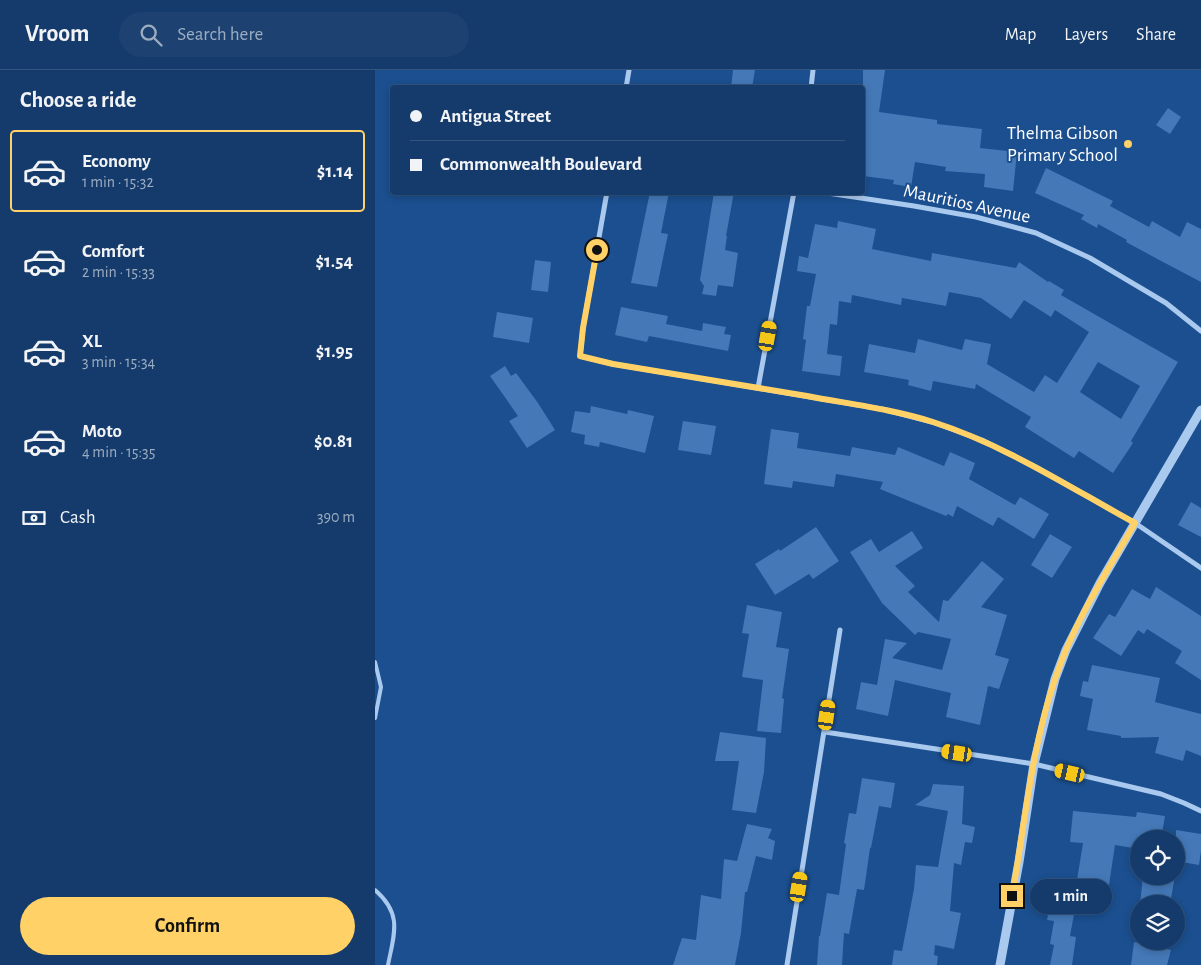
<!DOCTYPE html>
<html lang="en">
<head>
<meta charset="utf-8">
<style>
	body { margin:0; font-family:"Alegreya Sans",sans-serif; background:#1d4271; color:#f1f3f6; height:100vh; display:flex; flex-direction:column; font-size:19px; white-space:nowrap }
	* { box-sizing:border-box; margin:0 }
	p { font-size:16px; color:#9dadc1 }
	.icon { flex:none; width:28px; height:28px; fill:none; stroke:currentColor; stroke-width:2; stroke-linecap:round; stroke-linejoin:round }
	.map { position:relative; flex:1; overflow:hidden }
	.sheet { display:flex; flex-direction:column; background:#143b6b; width:375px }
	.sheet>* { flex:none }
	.guide { position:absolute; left:15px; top:15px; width:475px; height:110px; border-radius:5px; box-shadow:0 2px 8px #0003,0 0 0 1px #33557e; display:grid; align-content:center; height:110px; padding:0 20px; background:#143b6b }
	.controls { position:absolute; left:755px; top:760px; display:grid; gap:10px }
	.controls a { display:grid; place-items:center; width:55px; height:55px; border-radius:50%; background:#143b6b; box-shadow:0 2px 8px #0003,0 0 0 1px #33557e; font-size:25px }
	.end { position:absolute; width:22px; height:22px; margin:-11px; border:6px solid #ffd166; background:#111; box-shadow:0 0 0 2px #111 }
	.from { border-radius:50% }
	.bubble { position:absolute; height:35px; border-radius:18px; background:#143b6b; box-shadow:0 2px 8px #0003,0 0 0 1px #33557e; font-size:16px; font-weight:700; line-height:35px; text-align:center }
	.car { position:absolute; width:15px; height:30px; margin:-15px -8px; border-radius:6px; box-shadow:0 0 4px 1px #0007; background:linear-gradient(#f5c518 24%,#345 0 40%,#f5c518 0 76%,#345 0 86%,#f5c518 0) }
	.guide b { display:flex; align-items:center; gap:18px; height:48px; font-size:19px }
	.guide b+b { border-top:1px solid #33557e }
	.guide i { width:12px; height:12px; background:#f1f3f6 }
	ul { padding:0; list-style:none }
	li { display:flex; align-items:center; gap:15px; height:82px; margin:0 10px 8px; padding:0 10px; border:2px solid transparent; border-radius:5px }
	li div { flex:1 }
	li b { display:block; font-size:19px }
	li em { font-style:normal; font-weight:700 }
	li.selected { border-color:#ffd166 }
	li>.icon { width:45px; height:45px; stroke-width:1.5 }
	h2 { padding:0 20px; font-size:22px; line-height:60px }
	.pay { display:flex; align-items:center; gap:12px; height:55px; padding:0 20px; font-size:19px }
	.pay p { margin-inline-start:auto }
	.button { display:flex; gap:10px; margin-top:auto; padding:10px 20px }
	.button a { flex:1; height:58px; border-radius:30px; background:#ffd166; color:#111; font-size:20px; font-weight:700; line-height:58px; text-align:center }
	header { display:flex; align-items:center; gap:30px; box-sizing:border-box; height:70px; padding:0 25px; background:#143b6b; border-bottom:1px solid #33557e }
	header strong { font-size:24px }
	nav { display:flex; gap:28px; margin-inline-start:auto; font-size:18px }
	.search { width:350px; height:45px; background:#1d4271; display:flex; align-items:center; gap:12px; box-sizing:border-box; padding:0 18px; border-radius:28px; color:#9dadc1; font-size:19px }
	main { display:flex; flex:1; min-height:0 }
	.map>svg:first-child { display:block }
	.building { fill:#4478b7; fill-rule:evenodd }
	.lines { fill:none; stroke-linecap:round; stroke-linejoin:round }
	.service { stroke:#a9c9ee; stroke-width:4 }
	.minor { stroke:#a9c9ee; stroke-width:5 }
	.tertiary { stroke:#a9c9ee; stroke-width:9 }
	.route { stroke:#ffd166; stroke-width:6 }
	.poi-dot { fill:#ffd166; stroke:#1b4f8f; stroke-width:2 }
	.labels { text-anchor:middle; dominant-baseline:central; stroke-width:4; stroke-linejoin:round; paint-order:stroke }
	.poi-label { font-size:19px; fill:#fff; stroke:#1b4f8f; text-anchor:end }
	.street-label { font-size:19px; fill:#fff; stroke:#1b4f8f }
</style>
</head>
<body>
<header>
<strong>Vroom</strong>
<div class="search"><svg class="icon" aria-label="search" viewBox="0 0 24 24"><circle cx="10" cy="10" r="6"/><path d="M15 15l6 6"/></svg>Search here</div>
<nav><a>Map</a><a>Layers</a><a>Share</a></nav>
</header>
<main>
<section class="sheet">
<h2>Choose a ride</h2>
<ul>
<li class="selected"><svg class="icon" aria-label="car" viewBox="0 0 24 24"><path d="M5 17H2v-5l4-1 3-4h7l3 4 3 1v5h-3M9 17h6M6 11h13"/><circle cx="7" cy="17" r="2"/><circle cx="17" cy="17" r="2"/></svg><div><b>Economy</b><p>1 min · 15:32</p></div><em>$1.14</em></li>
<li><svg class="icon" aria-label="car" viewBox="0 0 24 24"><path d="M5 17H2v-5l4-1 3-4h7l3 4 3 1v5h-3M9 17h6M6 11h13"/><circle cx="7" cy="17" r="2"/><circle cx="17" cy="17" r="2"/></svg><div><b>Comfort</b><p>2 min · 15:33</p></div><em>$1.54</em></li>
<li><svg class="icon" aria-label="car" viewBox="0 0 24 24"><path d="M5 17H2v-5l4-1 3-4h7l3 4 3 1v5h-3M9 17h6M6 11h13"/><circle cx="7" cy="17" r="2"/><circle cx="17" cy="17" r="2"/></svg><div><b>XL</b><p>3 min · 15:34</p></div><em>$1.95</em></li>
<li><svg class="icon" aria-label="car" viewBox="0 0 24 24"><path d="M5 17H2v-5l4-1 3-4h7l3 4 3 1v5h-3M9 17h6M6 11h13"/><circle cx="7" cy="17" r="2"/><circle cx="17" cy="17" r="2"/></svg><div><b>Moto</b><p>4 min · 15:35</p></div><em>$0.81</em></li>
</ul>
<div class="pay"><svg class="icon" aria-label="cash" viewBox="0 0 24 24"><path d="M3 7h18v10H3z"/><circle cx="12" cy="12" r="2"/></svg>Cash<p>390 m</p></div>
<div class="button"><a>Confirm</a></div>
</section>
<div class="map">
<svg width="826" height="895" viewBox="0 0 826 895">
	<rect width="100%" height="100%" fill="#1b4f8f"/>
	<!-- building -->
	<g class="building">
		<polygon points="358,0 380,0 377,18 356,18"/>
		<polygon points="488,0 510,0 504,42 562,50 562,54 607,59 605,78 642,82 638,121 609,117 610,104 570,101 571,97 540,92 536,117 518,114 519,110 488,106"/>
		<polygon points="793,38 806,47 795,64 781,55"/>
		<polygon points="671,98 738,131 735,136 774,157 777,151 805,167 812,152 826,159 826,212 788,192 751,172 752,170 723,154 722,158 706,149 709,145 660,123"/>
		<polygon points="275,122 294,122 286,163 293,164 282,217 256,213"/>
		<polygon points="339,122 359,122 351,166 352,166 350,180 363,183 358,217 343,215 341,226 327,224 329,216 325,210"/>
		<path d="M463 151 501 159 497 179 556 191 557 183 641 198 644 192 673 212 674 211 689 220 686 225 803 292 756 371 758 373 738 403 704 381 699 388 650 357 656 347 601 314 600 319 558 311 556 321 533 315 534 310 489 302 494 274 540 283 543 269 587 280 590 269 616 274 612 294 659 322 670 305 682 313 714 262 680 240 676 247 649 230 636 249 606 228 574 222 571 236 527 228 526 235 477 225 476 233 464 231 462 255 455 254 452 284 467 286 465 306 427 301 431 270 428 269 432 236H435L441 204 422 201 424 186 433 188 440 154 462 158ZM723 292 765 316 746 349 705 322Z"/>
		<polygon points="160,190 176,192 173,222 156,220"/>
		<polygon points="246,237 293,246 291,254 327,261 328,253 351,257 349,264 356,265 353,281 274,266 272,272 240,265"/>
		<polygon points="122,242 158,248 154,273 118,267"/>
		<polygon points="130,296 136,306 141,303 163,333 180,360 152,378 134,351 143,346 115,306"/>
		<polygon points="216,336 252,344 253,340 279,346 270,383 225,372 224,377 209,374 210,365 196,362 200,341 215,343"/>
		<polygon points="308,351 341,356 336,385 303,380"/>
		<polygon points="396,359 424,363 422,378 475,386 477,377 520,385 523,377 569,396 575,382 600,393 594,409 640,435 645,427 674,444 659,469 623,447 618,456 582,436 578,447 573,444 571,446 505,419 508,412 461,404 459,417 418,411 417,418 389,414"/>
		<polygon points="816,432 826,438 826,467 803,455"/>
		<polygon points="441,457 464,491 438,509 434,504 400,525 380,494 404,479 405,481"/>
		<polygon points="537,461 548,478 520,496 540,516 533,522 564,552 568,530 573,531 607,491 629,509 606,537 632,545 620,585 634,589 624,619 613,616 605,655 571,647 576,623 520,610 513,646 481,639 486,612 502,615 510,569 532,573 517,588 567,600 576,569 543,562 540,565 507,533 475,482 496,469 504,482"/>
		<polygon points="675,464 697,477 677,508 656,495"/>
		<polygon points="781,517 826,546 826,610 800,593 807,581 772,559 769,564 763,560 746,586 718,568 734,544 740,547 757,519 775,529"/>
		<polygon points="372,535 407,542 401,577 414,579 407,628 409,629 406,663 382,661 388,610 367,607 374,564 367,563"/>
		<polygon points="717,595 785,608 780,632 826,644 826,686 811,680 808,691 780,683 784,667 746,668 746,666 712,660 718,629 705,626 708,611 713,612"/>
		<polygon points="345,662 391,668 389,702 381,743 357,740 364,691 340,691"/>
		<polygon points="487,708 520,713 516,738 504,736 496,778 495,778 489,820 482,819 474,864 469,863 467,895 442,895 444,866 445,866 452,823 464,825 471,774 469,773 474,743 481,744"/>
		<polygon points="558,714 589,716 587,754 600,757 597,773 590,772 586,795 579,793 575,841 586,843 579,879 560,875 559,885 563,886 562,895 517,895 519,880 527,881 539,819 541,795 563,797 573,741 540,735 555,725"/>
		<polygon points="698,741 761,747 762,742 790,746 786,769 764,769 764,779 740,775 734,815 702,810 708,773 695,772"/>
		<polygon points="372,754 397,759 393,768 400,771 397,790 381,786 372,822 370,822 366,863 360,895 298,895 307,868 321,870 326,825 346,829 349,789 362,791"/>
		<polygon points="801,760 826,764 826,781 824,795 801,791"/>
		<polygon points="768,806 800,806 795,834 765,834"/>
		<polygon points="678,818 703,822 695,866 701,867 697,895 675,895 679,875 675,874 679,851 672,850"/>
		<polygon points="759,872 796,880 792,895 756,895"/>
	</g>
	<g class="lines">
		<!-- service -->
		<g class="service">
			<polyline points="0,592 6,617 0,648"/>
			<path d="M0 820C28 844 19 864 13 895"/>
		</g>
		<!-- minor -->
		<g class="minor">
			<polyline points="251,18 254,0"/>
			<polyline points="436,18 438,0"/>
			<polyline points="232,122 208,258 205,286 238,294 507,339 557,352 607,370 661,397 760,453 826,498"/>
			<polyline points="446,122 539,136 601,147 661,163 715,188 791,233 826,261"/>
			<polyline points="383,318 419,122"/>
			<polyline points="450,662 659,694 786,724 809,733 826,741"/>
			<polyline points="412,895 465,560"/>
		</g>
		<!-- tertiary -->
		<polyline class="tertiary" points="625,895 644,792 659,694 680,609 691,580 725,513 826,340"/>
	</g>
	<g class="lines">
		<!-- route -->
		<path class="route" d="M222 180 208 258 205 286 238 294C302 305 367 315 432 326 474 334 517 339 558 352 630 375 694 417 760 453 731 503 698 554 680 609 656 679 650 754 637 826"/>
	</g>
	<!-- markers -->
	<circle class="poi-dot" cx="753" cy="74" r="5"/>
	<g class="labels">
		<!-- poi labels -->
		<g class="poi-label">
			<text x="743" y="63">Thelma Gibson<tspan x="743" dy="22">Primary School</tspan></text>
		</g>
		<!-- street labels -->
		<g class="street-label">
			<text transform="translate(592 134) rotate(12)">Mauritios Avenue</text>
		</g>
	</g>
</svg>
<div class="controls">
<a><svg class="icon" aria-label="locate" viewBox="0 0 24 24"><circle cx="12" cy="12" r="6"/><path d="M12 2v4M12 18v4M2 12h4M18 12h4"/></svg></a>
<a><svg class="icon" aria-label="layers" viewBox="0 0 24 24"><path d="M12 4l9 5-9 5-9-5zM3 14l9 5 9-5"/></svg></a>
</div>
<i class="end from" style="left:222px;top:180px"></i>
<i class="end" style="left:637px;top:826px"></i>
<div class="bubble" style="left:655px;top:809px;width:82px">1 min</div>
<i class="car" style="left:393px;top:266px;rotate:10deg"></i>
<i class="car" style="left:452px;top:645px;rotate:8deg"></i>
<i class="car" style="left:582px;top:683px;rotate:279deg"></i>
<i class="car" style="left:695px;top:703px;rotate:283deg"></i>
<i class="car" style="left:424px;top:817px;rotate:9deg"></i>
<div class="guide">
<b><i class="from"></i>Antigua Street</b>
<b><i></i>Commonwealth Boulevard</b>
</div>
</div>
</main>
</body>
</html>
